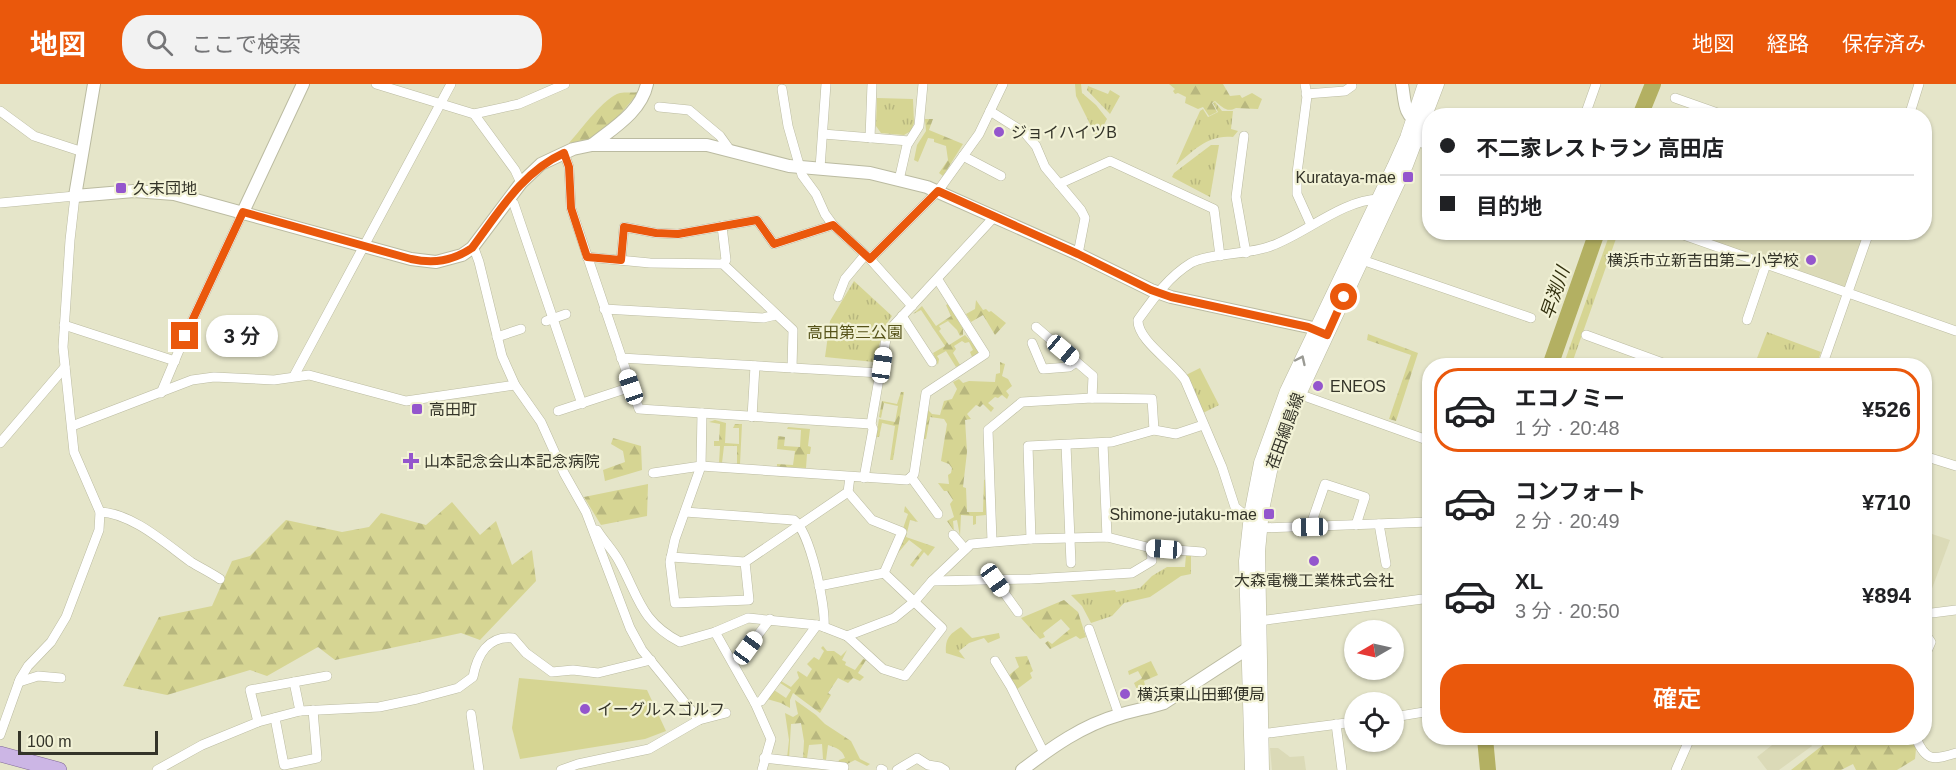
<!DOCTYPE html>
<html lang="ja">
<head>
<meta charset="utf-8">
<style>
	body { margin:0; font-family:Helvetica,"Noto Sans JP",sans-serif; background:#f2f2f2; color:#202124; height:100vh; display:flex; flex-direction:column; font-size:22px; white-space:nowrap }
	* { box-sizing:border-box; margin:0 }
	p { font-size:20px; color:#757577 }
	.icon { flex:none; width:33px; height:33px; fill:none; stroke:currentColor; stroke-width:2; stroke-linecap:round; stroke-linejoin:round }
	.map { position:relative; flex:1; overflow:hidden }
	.panel { position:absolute; left:1422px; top:274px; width:510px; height:387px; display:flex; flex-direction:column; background:#fff; border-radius:24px; box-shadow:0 2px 4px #0004 }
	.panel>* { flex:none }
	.banner { position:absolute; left:1422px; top:24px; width:510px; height:132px; border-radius:24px; box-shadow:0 2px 4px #0004; display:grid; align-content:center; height:132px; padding:0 18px; background:#fff }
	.needle { width:39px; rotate:261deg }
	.fabs { position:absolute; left:1344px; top:536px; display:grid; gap:12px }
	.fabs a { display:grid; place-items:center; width:60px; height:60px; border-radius:50%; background:#fff; box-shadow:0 2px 4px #0004; font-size:30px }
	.scale { position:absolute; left:18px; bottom:15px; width:140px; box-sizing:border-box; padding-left:6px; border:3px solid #343429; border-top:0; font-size:16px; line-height:21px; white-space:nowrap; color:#343429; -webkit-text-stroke:4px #f2f2d6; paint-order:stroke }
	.end { position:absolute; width:27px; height:27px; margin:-14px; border:8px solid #ea580c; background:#fff; box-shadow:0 0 0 3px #fff }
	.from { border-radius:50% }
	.bubble { position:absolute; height:42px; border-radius:21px; background:#fff; box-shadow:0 2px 4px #0004; font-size:20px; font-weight:600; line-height:42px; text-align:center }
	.car { position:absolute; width:18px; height:36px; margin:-18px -9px; border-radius:8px; box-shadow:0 0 4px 2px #0007; background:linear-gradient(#fff 24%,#345 0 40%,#fff 0 76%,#345 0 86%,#fff 0) }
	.banner b { display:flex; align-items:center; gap:21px; height:57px; font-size:22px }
	.banner b+b { border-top:2px solid #e0e0e0 }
	.banner i { width:15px; height:15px; background:#202124 }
	ul { padding:10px 0 0; list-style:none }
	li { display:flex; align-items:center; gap:18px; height:84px; margin:0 12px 9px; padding:0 6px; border:3px solid transparent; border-radius:24px }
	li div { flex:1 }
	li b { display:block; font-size:22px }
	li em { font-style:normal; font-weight:600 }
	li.active { border-color:#ea580c }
	li>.icon { width:54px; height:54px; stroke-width:1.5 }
	.primary-button { display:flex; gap:12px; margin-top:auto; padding:12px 18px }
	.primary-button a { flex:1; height:69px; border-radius:24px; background:#ea580c; color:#fff; font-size:24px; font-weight:600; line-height:69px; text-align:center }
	header { display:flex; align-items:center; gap:36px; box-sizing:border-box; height:84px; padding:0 30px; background:#ea580c; color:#fff }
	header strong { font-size:28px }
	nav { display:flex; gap:33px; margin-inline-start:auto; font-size:21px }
	.search { width:420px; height:54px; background:#f2f2f2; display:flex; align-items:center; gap:15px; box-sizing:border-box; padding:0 21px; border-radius:24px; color:#757577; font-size:22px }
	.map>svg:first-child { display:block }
	.built { fill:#dbdab7 }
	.grass { fill:url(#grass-tufts) }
	.forest { fill:url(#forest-firs) }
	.pitch { fill:#d6d593 }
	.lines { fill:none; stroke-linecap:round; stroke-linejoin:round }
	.river { stroke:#b3b062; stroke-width:16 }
	.minor-casing { stroke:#bbbba1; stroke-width:10 }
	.tertiary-casing { stroke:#bbbba1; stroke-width:14 }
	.secondary-casing { stroke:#bbbba1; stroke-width:15 }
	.primary-casing { stroke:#816998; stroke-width:16 }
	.minor { stroke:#fff; stroke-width:9 }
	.tertiary { stroke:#fff; stroke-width:12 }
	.secondary { stroke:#fff; stroke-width:14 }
	.primary { stroke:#ccb6e5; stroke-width:15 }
	.oneway { stroke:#9a9a94 }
	.route { stroke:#ea580c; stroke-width:8 }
	.poi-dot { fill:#9456cd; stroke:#f2f2d6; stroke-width:2 }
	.labels { text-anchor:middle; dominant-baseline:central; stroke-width:4.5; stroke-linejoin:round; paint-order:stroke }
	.poi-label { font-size:16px; fill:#343429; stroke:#f2f2d6; text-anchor:start }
	.park-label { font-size:16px; fill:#565319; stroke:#f2f2d6 }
	.street-label { font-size:16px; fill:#343429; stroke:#f2f2d6 }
	.water-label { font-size:18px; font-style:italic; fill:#32300e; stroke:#f2f2d6 }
</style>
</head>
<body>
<header>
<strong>地図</strong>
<div class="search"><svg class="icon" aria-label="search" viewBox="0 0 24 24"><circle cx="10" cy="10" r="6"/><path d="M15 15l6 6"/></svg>ここで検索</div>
<nav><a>地図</a><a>経路</a><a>保存済み</a></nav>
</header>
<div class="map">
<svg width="1956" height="686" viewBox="0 0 1956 686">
	<defs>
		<pattern id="grass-tufts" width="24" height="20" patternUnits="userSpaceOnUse" patternTransform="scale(1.5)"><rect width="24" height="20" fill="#d6d593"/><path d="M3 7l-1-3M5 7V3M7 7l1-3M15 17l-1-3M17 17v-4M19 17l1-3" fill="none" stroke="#b8b77f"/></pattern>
		<pattern id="forest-firs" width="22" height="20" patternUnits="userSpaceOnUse" patternTransform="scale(1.5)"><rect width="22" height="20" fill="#d6d593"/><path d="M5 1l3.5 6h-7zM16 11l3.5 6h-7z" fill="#b8b77f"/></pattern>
	</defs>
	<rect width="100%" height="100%" fill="#e5e5c9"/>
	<!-- built -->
	<g class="built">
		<polygon points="1688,149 1865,149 1845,204"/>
		<polygon points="1929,449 1950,456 1930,510 1924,508 1925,461"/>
		<polygon points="1781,654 1806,654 1812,662 1779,686 1767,686 1757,673"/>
		<polygon points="1270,664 1278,664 1290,673 1304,672 1306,686 1272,686"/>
	</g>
	<!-- grass -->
	<g class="grass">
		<polygon points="1075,0 1081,0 1082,9 1096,21 1107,35 1097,54 1076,12"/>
		<polygon points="1088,2 1108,10 1110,6 1120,12 1110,30 1087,6"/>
		<polygon points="877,14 913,15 914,39 911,47 904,51 881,49 876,42"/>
		<path d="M1215 18 1222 27H1233L1231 45 1238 47 1233 53C1209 50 1194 66 1176 81L1200 27 1203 25 1208 33 1218 28 1213 19Z"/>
		<polygon points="1211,61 1219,61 1210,113 1172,93 1174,89"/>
		<polygon points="1610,149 1618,149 1571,282 1563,282"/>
		<polygon points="854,197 892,232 885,242 874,278 825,273 830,237"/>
		<polygon points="1767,248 1821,268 1816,282 1754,282"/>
		<polygon points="1200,284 1219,321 1203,329 1186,291"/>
		<polygon points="1186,470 1191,470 1191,490 1181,492 1150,513 1124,519 1112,532 1091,539 1082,522 1071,511 1115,506 1116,508 1140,504 1152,492 1167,483 1185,483"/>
		<path d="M961 543 972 554 999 549 1000 554 988 559 984 554 969 559 959 567 965 575 946 569C945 554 950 550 961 543Z"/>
	</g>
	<!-- forest -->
	<g class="forest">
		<path d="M1169 0H1223L1230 12 1240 11 1242 14 1252 9 1262 15 1258 25 1236 24C1227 29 1222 23 1215 17L1212 19 1217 28 1209 32 1203 23 1198 25 1185 19 1186 13 1178 9 1175 10 1173 7 1175 5Z"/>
		<path d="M639 8 599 55 569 59C581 46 604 13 620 9 625 8 633 9 639 8Z"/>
		<polygon points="925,35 933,35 929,46 963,60 943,92 939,89 948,76 946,62 934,58 934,55 928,54 918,78 914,76 917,61 926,47"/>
		<polygon points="976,216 983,226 986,225 989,228 991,227 1006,239 995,251 983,231 971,238 966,230 975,225"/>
		<polygon points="948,220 963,245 963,251 960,252 957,246 948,237 939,242 941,245 939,247 949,261 965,251 979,266 978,271 972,273 970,268 973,266 969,258 965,259 962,257 954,262 956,265 953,269 960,281 956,283 946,267 937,272 939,275 938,281 933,269 945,262 921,226 913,230 922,222 936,242 951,232 946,221"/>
		<polygon points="1368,250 1418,269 1396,337 1389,335 1411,271 1367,256"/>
		<polygon points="1000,278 1005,280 1002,292 1008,295 1012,302 1006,307 1009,311 1007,315 1002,311 998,314 995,313 988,319 994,324 991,328 983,320 980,323 976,321 967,330 971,335 965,336 967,368 963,403 966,404 967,428 983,428 984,396 986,395 986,431 976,432 976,440 973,441 973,432 961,431 960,452 957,436 953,437 954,447 947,437 954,433 950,420 953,416 947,407 944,407 938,399 949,400 948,391 951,389 952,384 949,380 941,377 947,340 944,335 930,333 926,355 923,355 928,326 932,330 940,331 944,317 952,315 957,305 953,298 959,295 963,299 969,297 995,298 996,290 1000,289"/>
		<polygon points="901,308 904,308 893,376 890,376 895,342 882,339 879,353 876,353 879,335 895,338 898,322 884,319 881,334 879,333 882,317 897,320"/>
		<polygon points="715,336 726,339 725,359 739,360 739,344 733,344 735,340 742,340 740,380 737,380 737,362 724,362 722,379 719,379 720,362 714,362 714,357 719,357 720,340 709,338"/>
		<polygon points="788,343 810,345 808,362 811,363 810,370 807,370 806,384 777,383 777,380 793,381 795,367 777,365 778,352 785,353 784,362 800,363 801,346 787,345"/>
		<polygon points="613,354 641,362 642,386 605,397 603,386 625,378 623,367 611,360"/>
		<polygon points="648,400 647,432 601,441 584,413"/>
		<polygon points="452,418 480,451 496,437 512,481 532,466 536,497 480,556 461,549 335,576 318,563 267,592 250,586 167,611 123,602 159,533 212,522 232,477 250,472 286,436 342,448 369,443 381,429 426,441"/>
		<polygon points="905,422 918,438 910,436 906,453 935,463 928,472 924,468 913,483 910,481 922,466 909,456 892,476 908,430 904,428"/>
		<polygon points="1064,516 1078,528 1086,553 1080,555 1076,552 1050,565 1045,559 1048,557 1052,560 1070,545 1061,535 1043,549 1045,553 1040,555 1021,534"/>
		<polygon points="823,562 827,567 834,567 841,572 847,566 842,576 846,578 845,581 855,586 863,575 866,576 858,589 864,593 860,597 853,594 848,599 838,594 828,609 831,611 820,629 793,609 790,616 790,624 781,619 767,615 774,606 786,614 791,606 777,597 781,597 791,603 799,594 797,588 798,587 807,593 812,585 807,580 814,573 819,576 824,567 821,564"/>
		<polygon points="1027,572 1033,587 1030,589 1032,594 1016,606 1008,592 1019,583 1015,573"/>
		<polygon points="1151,577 1158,591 1144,597 1146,605 1139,610 1134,599 1142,594 1138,587 1129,591 1128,587"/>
		<path d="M795 616 816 631 825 640 851 657 860 675 870 680 867 682 855 676 845 681 838 679 839 676 845 674C842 665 836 664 828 661L826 676 823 675 822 660 809 661 807 674H803L804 657 801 639 791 640 789 675 787 674 789 656 785 629 793 633 798 630Z"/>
		<polygon points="1832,654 1911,654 1916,665 1915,675 1897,686 1856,686 1853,680 1841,686 1791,686"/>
	</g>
	<!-- pitch -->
	<polygon class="pitch" points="519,594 647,606 666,647 645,655 520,675 512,644"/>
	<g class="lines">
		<!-- river -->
		<g class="river">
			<polyline points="1640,32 1653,0"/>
			<polyline points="1550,282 1597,148"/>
			<polyline points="1485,654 1488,686"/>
		</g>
		<defs>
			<g id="minor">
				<polyline points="376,0 474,30 519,20 565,0"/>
				<polyline points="1305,0 1307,12 1297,89 1297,110 1311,141"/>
				<polyline points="782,5 788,42 802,91 816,110 825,130 833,141 870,175 912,222"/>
				<polyline points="1306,10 1345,7 1352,2"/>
				<polyline points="1675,14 1726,32"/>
				<polyline points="659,23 689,26 720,52 730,66"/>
				<polyline points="0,27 34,52 83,68"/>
				<polyline points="990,27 1025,49 1036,62 1045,83 1081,126 1085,134 1078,170"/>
				<polyline points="474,30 515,86 521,99"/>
				<polyline points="1585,31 1596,0"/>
				<polyline points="1909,32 1919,0"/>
				<polyline points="823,50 909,57"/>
				<polyline points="1244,52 1236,113 1246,169"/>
				<polyline points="870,54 872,0"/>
				<polyline points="1412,55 1430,62"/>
				<polyline points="564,69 569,83 571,124 639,325 871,340"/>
				<polyline points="963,72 1001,92"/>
				<polyline points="820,84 826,0"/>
				<polyline points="899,96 907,61 919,42 923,0"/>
				<polyline points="1059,100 1110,77 1214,125 1220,172"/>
				<polyline points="509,115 514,120 582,320"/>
				<polyline points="0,119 75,112 70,156 63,263 74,368 100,428 99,446 66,533 51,558 28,582 20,595 0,651"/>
				<polyline points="722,142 726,176 723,180"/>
				<polyline points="1675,148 1956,247"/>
				<polyline points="472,164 475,167 479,178 502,272 515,301 541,338 564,389 586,428 630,544 642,566 699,636"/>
				<polyline points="587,173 650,179 723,180 793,246 792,284"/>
				<polyline points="870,175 938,107 979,50 1003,0"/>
				<polyline points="621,176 624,143 656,149 678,150 757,136 774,160 833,141"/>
				<polyline points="1362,176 1531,234"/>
				<polyline points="938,196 985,270 926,309 914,390 911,393 938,430"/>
				<polyline points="838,213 845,195 865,171"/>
				<polyline points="604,225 763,234 776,231"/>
				<polyline points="902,232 932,278"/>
				<polyline points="1747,236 1766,180"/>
				<polyline points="546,237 566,230"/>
				<polyline points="64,241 175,277"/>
				<polyline points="1036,243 1093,292 1092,314"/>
				<polyline points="1586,251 1671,282"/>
				<polyline points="497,253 521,245"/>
				<polyline points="1032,259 1043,285 1069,283 1076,278"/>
				<polyline points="621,274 881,289"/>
				<polyline points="1822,282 1869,148"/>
				<polyline points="294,292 451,0"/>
				<polyline points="1293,308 1430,357"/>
				<polyline points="161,309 185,252 243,128"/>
				<polyline points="558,327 631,303"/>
				<polyline points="702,329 701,382 675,455 670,478 675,519 749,516 745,478 848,408 850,393"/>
				<polyline points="752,333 755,282"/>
				<polyline points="72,342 192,296 214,293 274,296 309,291 406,317 515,301"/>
				<polyline points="0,359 65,283"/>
				<polyline points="1103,359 1107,453"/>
				<polyline points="1066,361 1071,479"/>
				<polyline points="1924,372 1956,382"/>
				<polyline points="653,389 701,382 907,396 911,393"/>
				<polyline points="864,394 873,345 871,340 886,255 894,241 995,132"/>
				<path d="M100 428C132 429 166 460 191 478 201 484 211 489 220 495"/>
				<path d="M685 428 794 436C810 448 826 521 824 543L817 541 761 617 755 619"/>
				<path d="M1251 431 1241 428 1235 423 1222 383 1185 296C1174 279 1137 256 1138 236 1153 215 1168 193 1191 179 1208 169 1249 171 1271 162 1305 150 1342 116 1379 115"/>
				<polyline points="1379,440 1386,480"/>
				<polyline points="1310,443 1325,400 1365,413 1356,441"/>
				<polyline points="1260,444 1430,438"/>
				<path d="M597 446C603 456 613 466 619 477 639 513 640 537 680 558L715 548 748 534 817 541"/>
				<polyline points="953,451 965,465"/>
				<polyline points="1031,455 1028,362 1112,358 1154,346 1176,350 1203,341"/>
				<polyline points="992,457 988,346 1022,318 1092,314 1152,315 1154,346"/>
				<polyline points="671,473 745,478"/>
				<polyline points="995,496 1018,528"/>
				<polyline points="932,497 1031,495 1132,489 1152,477 1151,464"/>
				<polyline points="819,502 884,489 902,448 872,436 848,408"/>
				<polyline points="1924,530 1956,526"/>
				<polyline points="1259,537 1430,514"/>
				<polyline points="824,543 847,552 894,534 915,517 932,497 971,460 1031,455 1107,453 1151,464 1202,468"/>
				<polyline points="1089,545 1119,631"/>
				<polyline points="715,548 755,619 771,655 762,686"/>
				<polyline points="1924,548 1931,558 1924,574"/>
				<polyline points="847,552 883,585 905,592 942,544 884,489"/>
				<polyline points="732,576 748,564 770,535"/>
				<polyline points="995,577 1011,603 1044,669"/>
				<polyline points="19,598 38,592 61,594"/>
				<polyline points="294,598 300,627"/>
				<polyline points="471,630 479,686"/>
				<polyline points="1394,633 1430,627"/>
				<polyline points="275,634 284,681 317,674 313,626"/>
				<polyline points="258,638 250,606 327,592"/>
				<polyline points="1336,640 1342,686"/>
				<polyline points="1261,650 1354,638"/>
				<path d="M1916 654C1926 678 1933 676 1956 669"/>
				<polyline points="764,674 844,683 843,686"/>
				<polyline points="881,685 883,686"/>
				<path d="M157 686 202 661 258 638 300 627 379 623 417 615 458 604 473 593C477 572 488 551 513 554L526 569 552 588 573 586 598 589 651 576"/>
				<polyline points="561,686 578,680 649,665 699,636 726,629"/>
				<polyline points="897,686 917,674 928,681 940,683 945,686"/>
				<polyline points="1676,686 1690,654"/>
			</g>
			<g id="tertiary">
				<polyline points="94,0 75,112 134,107 174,110 411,175 436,178 462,171 472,164 521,99 541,80 573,65 592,61 707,61 789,82 870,89 927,103 1078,170 1151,206 1171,213 1309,243 1323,249"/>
				<path d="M1402 0C1405 16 1403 32 1420 39"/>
				<path d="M592 61C613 44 641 28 647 0"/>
				<polyline points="243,128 303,0"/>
				<path d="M1022 686C1052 663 1083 641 1119 631 1134 626 1149 624 1164 619L1247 565H1255"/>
			</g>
			<g id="secondary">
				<polyline points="1252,686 1246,477 1251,431 1261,379 1287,307 1394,83 1407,54 1425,0"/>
				<polyline points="1262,686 1258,467 1262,426 1270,387 1285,340 1406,81 1437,0"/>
			</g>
			<polyline id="primary" points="0,670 59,686"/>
		</defs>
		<!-- minor casing -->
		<use href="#minor" class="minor-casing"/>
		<!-- tertiary casing -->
		<use href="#tertiary" class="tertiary-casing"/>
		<!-- secondary casing -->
		<use href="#secondary" class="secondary-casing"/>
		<!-- primary casing -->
		<use href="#primary" class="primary-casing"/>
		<!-- minor -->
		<use href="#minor" class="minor"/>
		<!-- tertiary -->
		<use href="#tertiary" class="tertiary"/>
		<!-- secondary -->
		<use href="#secondary" class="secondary"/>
		<!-- primary -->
		<use href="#primary" class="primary"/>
	</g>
	<!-- one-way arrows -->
	<defs><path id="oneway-chevron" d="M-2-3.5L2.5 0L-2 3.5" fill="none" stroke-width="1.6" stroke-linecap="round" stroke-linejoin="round" transform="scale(1.5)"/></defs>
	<use class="oneway" href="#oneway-chevron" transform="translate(1301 276) rotate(-65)"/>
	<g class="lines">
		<!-- route -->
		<path class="route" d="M185 252 243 128 411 175C434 180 452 177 472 164 499 128 522 88 564 69L569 83 571 124 587 173 621 176 624 143 656 149 678 150 757 136 774 160 833 141 870 175 938 107 1078 170 1151 206 1171 213 1308 243 1327 251 1344 213"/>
	</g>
	<!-- markers -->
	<g class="poi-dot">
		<circle cx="999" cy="48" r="6"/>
		<rect x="1402" y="87" width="12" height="12" rx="3"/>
		<rect x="115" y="98" width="12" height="12" rx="3"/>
		<circle cx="1811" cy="176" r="6"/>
		<circle cx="1318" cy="302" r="6"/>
		<rect x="411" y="319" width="12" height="12" rx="3"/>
		<path d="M408 368h6v6h6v6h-6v6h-6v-6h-6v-6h6z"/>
		<rect x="1263" y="424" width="12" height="12" rx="3"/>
		<circle cx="1314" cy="477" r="6"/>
		<circle cx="1125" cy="610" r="6"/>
		<circle cx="585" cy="625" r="6"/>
	</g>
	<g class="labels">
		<!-- poi labels -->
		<g class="poi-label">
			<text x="1011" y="48">ジョイハイツB</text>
			<text x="1396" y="93" text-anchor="end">Kurataya-mae</text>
			<text x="133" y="104">久末団地</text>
			<text x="1799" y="176" text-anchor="end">横浜市立新吉田第二小学校</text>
			<text x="1330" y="302">ENEOS</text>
			<text x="429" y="325">高田町</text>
			<text x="424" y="377">山本記念会山本記念病院</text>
			<text x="1257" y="430" text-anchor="end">Shimone-jutaku-mae</text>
			<text x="1314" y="496" text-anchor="middle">大森電機工業株式会社</text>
			<text x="1137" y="610">横浜東山田郵便局</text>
			<text x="597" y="625">イーグルスゴルフ</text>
		</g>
		<!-- park labels -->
		<g class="park-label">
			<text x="855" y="248">高田第三公園</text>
		</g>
		<!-- street labels -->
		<g class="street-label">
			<text transform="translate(1285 347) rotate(-70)">荏田綱島線</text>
		</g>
		<!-- water labels -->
		<g class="water-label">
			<text transform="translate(1555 209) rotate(-71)">早渕川</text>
		</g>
	</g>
</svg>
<div class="fabs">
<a><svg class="needle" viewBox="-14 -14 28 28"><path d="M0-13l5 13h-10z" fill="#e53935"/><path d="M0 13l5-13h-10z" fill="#757577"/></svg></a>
<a><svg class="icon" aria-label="locate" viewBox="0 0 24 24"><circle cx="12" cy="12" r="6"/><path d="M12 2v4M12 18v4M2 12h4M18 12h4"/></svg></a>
</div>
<div class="scale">100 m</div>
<i class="end from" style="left:1344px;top:213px"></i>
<i class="end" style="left:185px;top:252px"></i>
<div class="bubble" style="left:206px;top:231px;width:72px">3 分</div>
<i class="car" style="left:1063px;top:266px;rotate:130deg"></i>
<i class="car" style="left:882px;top:281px;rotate:8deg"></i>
<i class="car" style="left:631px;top:303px;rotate:341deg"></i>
<i class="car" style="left:1310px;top:443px;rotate:269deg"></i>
<i class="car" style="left:1164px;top:465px;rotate:274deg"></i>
<i class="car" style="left:995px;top:496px;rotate:145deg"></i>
<i class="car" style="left:748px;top:564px;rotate:36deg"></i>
<div class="banner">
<b><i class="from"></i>不二家レストラン 高田店</b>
<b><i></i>目的地</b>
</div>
<section class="panel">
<ul>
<li class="active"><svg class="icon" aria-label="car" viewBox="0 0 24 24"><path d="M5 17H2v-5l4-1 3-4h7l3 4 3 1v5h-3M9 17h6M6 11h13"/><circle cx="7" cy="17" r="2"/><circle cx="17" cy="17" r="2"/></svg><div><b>エコノミー</b><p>1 分 · 20:48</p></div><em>¥526</em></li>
<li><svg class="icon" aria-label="car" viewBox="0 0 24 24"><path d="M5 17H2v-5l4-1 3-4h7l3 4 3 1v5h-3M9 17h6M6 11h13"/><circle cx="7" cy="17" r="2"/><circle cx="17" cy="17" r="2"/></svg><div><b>コンフォート</b><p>2 分 · 20:49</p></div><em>¥710</em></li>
<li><svg class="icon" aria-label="car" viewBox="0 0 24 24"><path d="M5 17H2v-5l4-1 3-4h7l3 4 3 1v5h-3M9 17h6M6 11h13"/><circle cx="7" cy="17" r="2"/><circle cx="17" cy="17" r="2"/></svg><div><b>XL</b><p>3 分 · 20:50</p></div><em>¥894</em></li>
</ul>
<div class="primary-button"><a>確定</a></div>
</section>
</div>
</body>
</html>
